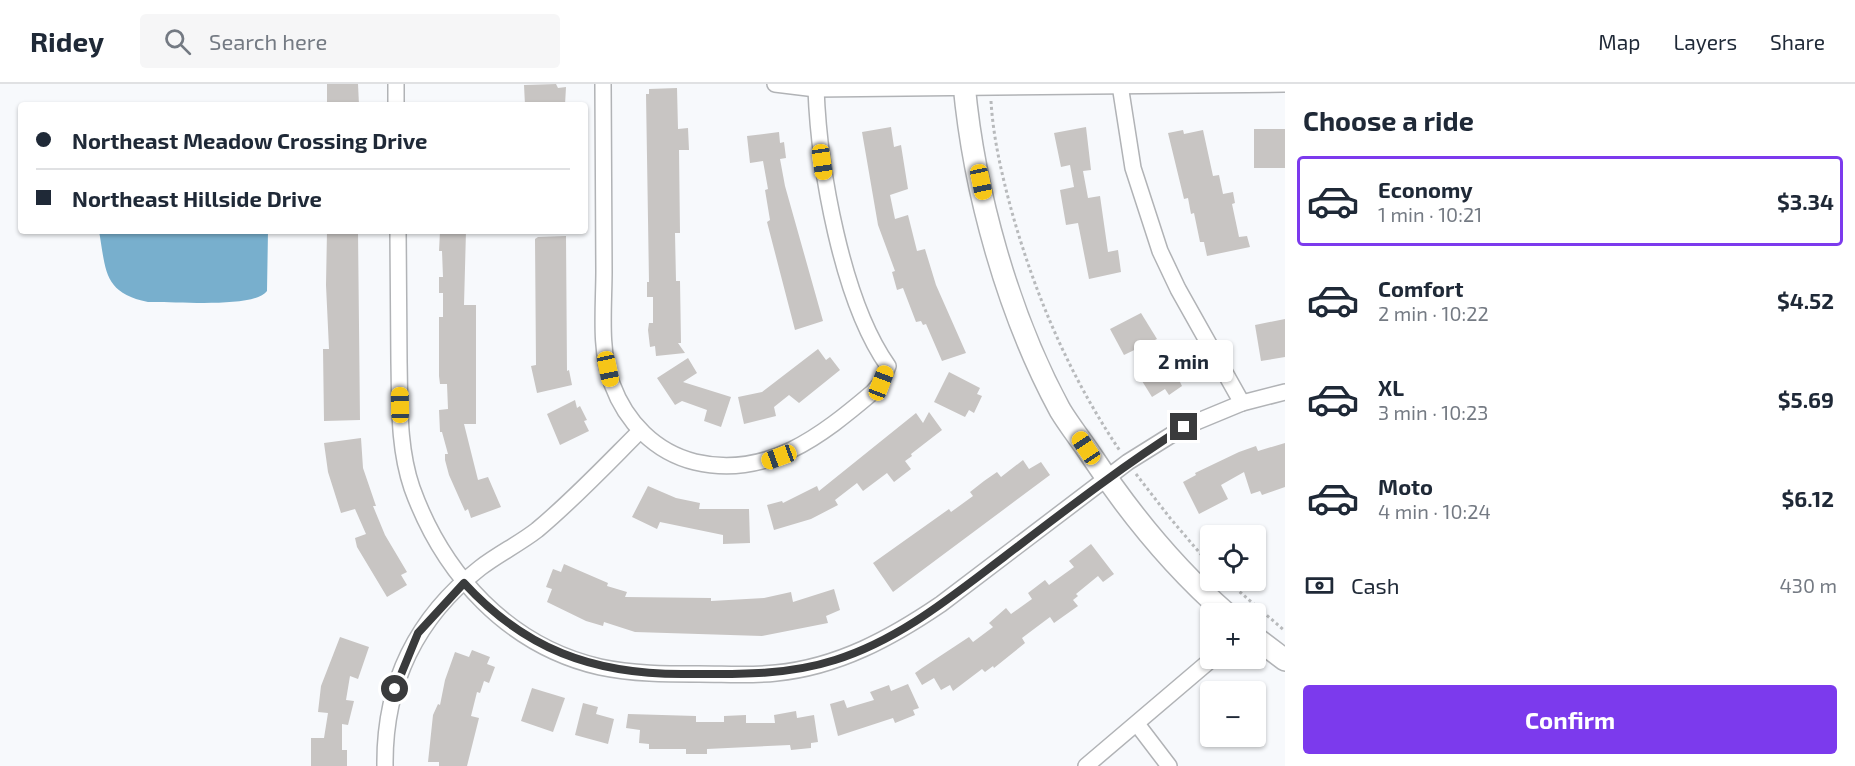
<!DOCTYPE html>
<html lang="en">
<head>
<meta charset="utf-8">
<style>
	body { margin:0; font-family:"Exo 2",sans-serif; background:#f6f6f7; color:#1f2937; height:100vh; display:flex; flex-direction:column; font-size:22px; white-space:nowrap }
	* { box-sizing:border-box; margin:0 }
	p { font-size:20px; color:#747a83 }
	.icon { flex:none; width:33px; height:33px; fill:none; stroke:currentColor; stroke-width:2; stroke-linecap:round; stroke-linejoin:round }
	.map { position:relative; flex:1; overflow:hidden }
	.side { display:flex; flex-direction:column; background:#fff; width:570px }
	.side>* { flex:none }
	.top-card { position:absolute; left:18px; top:18px; width:570px; height:132px; border-radius:6px; box-shadow:0 2px 4px #0004; display:grid; align-content:center; height:132px; padding:0 18px; background:#fff }
	.controls { position:absolute; left:1200px; top:441px; display:grid; gap:12px }
	.controls a { display:grid; place-items:center; width:66px; height:66px; border-radius:6px; background:#fff; box-shadow:0 2px 4px #0004; font-size:30px }
	.end { position:absolute; width:27px; height:27px; margin:-14px; border:8px solid #3a3b3c; background:#fff; box-shadow:0 0 0 3px #fff }
	.from { border-radius:50% }
	.bubble { position:absolute; height:42px; border-radius:6px; background:#fff; box-shadow:0 2px 4px #0004; font-size:20px; font-weight:700; line-height:42px; text-align:center }
	.car { position:absolute; width:18px; height:36px; margin:-18px -9px; border-radius:8px; box-shadow:0 0 4px 2px #0007; background:linear-gradient(#f5c518 24%,#345 0 40%,#f5c518 0 76%,#345 0 86%,#f5c518 0) }
	.top-card b { display:flex; align-items:center; gap:21px; height:57px; font-size:22px }
	.top-card b+b { border-top:2px solid #e0e1e3 }
	.top-card i { width:15px; height:15px; background:#1f2937 }
	ul { padding:0; list-style:none }
	li { display:flex; align-items:center; gap:18px; height:90px; margin:0 12px 9px; padding:0 6px; border:3px solid transparent; border-radius:6px }
	li div { flex:1 }
	li b { display:block; font-size:22px }
	li em { font-style:normal; font-weight:700 }
	li.active { border-color:#7c3aed }
	li>.icon { width:54px; height:54px; stroke-width:1.5 }
	h2 { padding:0 18px; font-size:27px; line-height:72px }
	.pay { display:flex; align-items:center; gap:15px; height:66px; padding:0 18px; font-size:22px }
	.pay p { margin-inline-start:auto }
	.primary-button { display:flex; gap:12px; margin-top:auto; padding:12px 18px }
	.primary-button a { flex:1; height:69px; border-radius:6px; background:#7c3aed; color:#fff; font-size:24px; font-weight:700; line-height:69px; text-align:center }
	header { display:flex; align-items:center; gap:36px; box-sizing:border-box; height:84px; padding:0 30px; background:#fff; border-bottom:2px solid #e0e1e3 }
	header strong { font-size:28px }
	nav { display:flex; gap:33px; margin-inline-start:auto; font-size:21px }
	.search { width:420px; height:54px; background:#f6f6f7; display:flex; align-items:center; gap:15px; box-sizing:border-box; padding:0 21px; border-radius:6px; color:#747a83; font-size:22px }
	main { display:flex; flex:1; min-height:0 }
	.map>svg:first-child { display:block }
	.water { fill:#78afcd }
	.building { fill:#c8c5c3 }
	.lines { fill:none; stroke-linecap:round; stroke-linejoin:round }
	.street-casing { stroke:#b1b3b6; stroke-width:18 }
	.secondary-casing { stroke:#b1b3b6; stroke-width:24 }
	.path { stroke:#b8babc; stroke-width:3; stroke-dasharray:3 3; stroke-linecap:butt }
	.street { stroke:#fff; stroke-width:15 }
	.secondary { stroke:#fff; stroke-width:21 }
	.route { stroke:#3a3b3c; stroke-width:8 }
</style>
</head>
<body>
<header>
<strong>Ridey</strong>
<div class="search"><svg class="icon" aria-label="search" viewBox="0 0 24 24"><circle cx="10" cy="10" r="6"/><path d="M15 15l6 6"/></svg>Search here</div>
<nav><a>Map</a><a>Layers</a><a>Share</a></nav>
</header>
<main>
<div class="map">
<svg width="1285" height="682" viewBox="0 0 1285 682">
	<rect width="100%" height="100%" fill="#f7f9fc"/>
	<!-- water -->
	<path class="water" d="M99 147H268L267 207C254 225 172 217 148 218 103 209 106 186 99 147Z"/>
	<!-- building -->
	<g class="building">
		<polygon points="327,0 358,0 359,21 327,21"/>
		<polygon points="556,0 558,4 566,3 565,21 525,21 524,1"/>
		<polygon points="677,4 678,45 688,44 689,66 679,66 680,149 675,149 676,197 680,197 681,259 678,259 685,269 656,272 655,262 650,263 648,246 649,239 653,239 653,213 647,213 647,198 649,198 646,10 649,10 649,5"/>
		<polygon points="891,43 894,63 901,61 908,105 890,111 895,135 908,131 917,167 925,165 936,201 966,269 942,277 926,240 923,241 921,237 916,238 903,204 897,206 892,188 895,187 878,141 862,48"/>
		<polygon points="1086,43 1091,86 1083,87 1088,114 1100,112 1108,168 1118,166 1121,188 1089,195 1078,139 1066,141 1060,106 1074,103 1070,81 1061,83 1054,49"/>
		<rect x="1254" y="45" width="31" height="39"/>
		<polygon points="1183,46 1184,50 1203,46 1213,92 1219,91 1223,110 1233,108 1235,119 1232,120 1239,153 1247,152 1250,163 1207,172 1204,158 1200,158 1194,129 1191,130 1188,114 1184,115 1168,49"/>
		<polygon points="779,48 780,59 784,58 786,74 780,75 785,102 823,237 795,246 767,138 770,136 765,106 768,105 763,77 750,79 747,52"/>
		<polygon points="327,147 358,147 360,336 324,337 323,265 329,265 326,201"/>
		<polygon points="440,147 466,147 464,221 476,221 476,340 464,340 478,396 488,393 501,423 471,434 468,425 465,427 449,391 445,376 445,370 448,370 442,348 440,348 439,326 448,325 447,300 440,300 439,292 439,233 443,233 443,209 439,209 439,193 443,193 442,167 439,167"/>
		<polygon points="566,152 567,287 569,286 572,301 537,309 531,282 536,281 535,155 538,153"/>
		<polygon points="1141,229 1157,255 1124,271 1110,245"/>
		<polygon points="1285,235 1285,273 1261,277 1255,241"/>
		<polygon points="818,265 826,276 830,273 840,286 799,319 789,311 774,323 776,332 744,340 738,313 762,308"/>
		<polygon points="688,274 697,289 683,298 731,313 721,343 704,337 707,326 682,317 675,321 657,294"/>
		<polygon points="1162,274 1169,285 1172,282 1182,302 1169,311 1165,305 1152,313 1137,289"/>
		<polygon points="949,288 980,304 977,310 982,312 974,329 969,326 965,333 934,318"/>
		<polygon points="575,316 577,324 580,322 587,336 584,337 589,347 560,361 547,330"/>
		<polygon points="929,328 942,346 911,370 912,372 905,377 911,385 894,398 887,389 863,407 857,399 835,416 838,421 811,435 774,446 767,421 782,417 783,419 817,402 819,407 916,329 923,339"/>
		<polygon points="361,354 363,384 376,422 373,422 385,451 407,488 401,491 407,501 387,513 357,463 355,454 366,450 355,425 341,429 328,388 324,359"/>
		<polygon points="1285,359 1285,403 1262,411 1260,407 1251,410 1244,388 1221,401 1228,415 1199,430 1183,398 1196,391 1195,389 1239,368 1256,362 1258,367"/>
		<polygon points="1023,376 1029,385 1041,378 1050,391 893,508 873,479 949,425 951,428 973,412 970,408 984,397 997,388 1001,393"/>
		<polygon points="648,402 676,414 700,419 699,425 749,425 750,459 723,460 723,451 660,438 657,445 632,433"/>
		<polygon points="1091,460 1114,490 1103,498 1098,492 1076,510 1078,512 1073,516 1078,522 1054,539 1050,533 1022,554 1025,559 994,584 993,582 985,588 982,585 953,607 950,601 941,606 934,594 922,601 915,589 922,584 969,553 973,558 993,543 989,539 1006,524 1011,530 1032,515 1028,509 1045,496 1049,501 1074,483 1069,477"/>
		<polygon points="564,480 608,499 607,502 627,508 625,513 711,514 711,517 764,514 791,508 793,518 834,505 840,526 826,532 828,539 762,552 635,548 604,538 603,542 586,537 547,518 552,505 546,503 553,485 561,488"/>
		<polygon points="340,553 369,563 358,595 350,592 346,616 354,617 348,641 342,640 342,666 347,666 347,682 311,682 311,654 324,654 328,629 318,628 321,602"/>
		<polygon points="472,566 490,573 487,580 495,583 489,599 484,597 480,609 477,608 471,632 479,634 467,682 439,682 439,678 428,678 433,631 438,620 440,621 445,596 455,568 469,573"/>
		<polygon points="908,600 919,624 913,626 915,631 895,639 893,634 838,652 830,620 844,616 847,624 874,616 870,608 889,601 891,607"/>
		<polygon points="532,604 565,614 553,648 521,637"/>
		<polygon points="583,619 598,623 596,630 614,635 608,660 575,651"/>
		<polygon points="796,627 797,634 814,631 818,658 811,659 811,664 791,666 790,661 707,665 707,670 686,670 686,665 649,665 649,660 639,659 640,646 626,644 628,630 696,632 696,638 724,638 724,632 746,631 746,639 775,639 774,631"/>
	</g>
	<g class="lines">
		<defs>
			<g id="street">
				<polyline points="396,0 396,21"/>
				<path d="M603 0C603 62 604 125 604 187 604 223 599 266 612 300 626 338 655 368 695 378 767 395 821 352 873 308L881 299 888 282C842 217 819 85 816 5"/>
				<polyline points="775,0 816,5 1284,0"/>
				<polyline points="1120,1 1133,84 1160,167 1178,205 1242,319"/>
				<path d="M398 147C398 191 399 234 399 278 400 320 398 363 412 404 443 490 508 562 600 583 633 590 666 590 699 590 725 590 751 592 776 589 838 583 891 554 941 520L1128 378 1184 343 1242 319 1285 308"/>
				<polyline points="1137,640 1169,682"/>
				<path d="M385 682C384 600 416 534 480 484 498 470 519 460 537 446 573 416 606 381 639 348"/>
				<polyline points="1086,682 1213,574"/>
			</g>
			<g id="secondary">
				<path d="M964 0C974 108 1008 230 1060 326 1069 341 1081 356 1091 371 1130 430 1173 483 1227 530"/>
				<polyline points="1256,554 1285,576"/>
			</g>
		</defs>
		<!-- street casing -->
		<use href="#street" class="street-casing"/>
		<!-- secondary casing -->
		<use href="#secondary" class="secondary-casing"/>
		<!-- path -->
		<g class="path">
			<path d="M991 17C993 52 1001 87 1010 121 1034 209 1069 291 1120 367"/>
			<polyline points="1136,390 1170,434 1210,481"/>
			<polyline points="1226,496 1285,547"/>
		</g>
		<!-- street -->
		<use href="#street" class="street"/>
		<!-- secondary -->
		<use href="#secondary" class="secondary"/>
	</g>
	<g class="lines">
		<!-- route -->
		<path class="route" d="M395 605 418 549 464 499C525 565 592 590 682 590 734 590 785 592 835 576 899 556 951 513 1004 473 1063 428 1121 383 1184 343"/>
	</g>
</svg>
<div class="controls">
<a><svg class="icon" aria-label="locate" viewBox="0 0 24 24"><circle cx="12" cy="12" r="6"/><path d="M12 2v4M12 18v4M2 12h4M18 12h4"/></svg></a>
<a>+</a>
<a>−</a>
</div>
<i class="end from" style="left:395px;top:605px"></i>
<i class="end" style="left:1184px;top:343px"></i>
<div class="bubble" style="left:1134px;top:256px;width:99px">2 min</div>
<i class="car" style="left:822px;top:78px;rotate:172deg"></i>
<i class="car" style="left:981px;top:98px;rotate:168deg"></i>
<i class="car" style="left:608px;top:285px;rotate:168deg"></i>
<i class="car" style="left:881px;top:299px;rotate:21deg"></i>
<i class="car" style="left:400px;top:321px;rotate:359deg"></i>
<i class="car" style="left:1086px;top:364px;rotate:326deg"></i>
<i class="car" style="left:779px;top:373px;rotate:250deg"></i>
<div class="top-card">
<b><i class="from"></i>Northeast Meadow Crossing Drive</b>
<b><i></i>Northeast Hillside Drive</b>
</div>
</div>
<section class="side">
<h2>Choose a ride</h2>
<ul>
<li class="active"><svg class="icon" aria-label="car" viewBox="0 0 24 24"><path d="M5 17H2v-5l4-1 3-4h7l3 4 3 1v5h-3M9 17h6M6 11h13"/><circle cx="7" cy="17" r="2"/><circle cx="17" cy="17" r="2"/></svg><div><b>Economy</b><p>1 min · 10:21</p></div><em>$3.34</em></li>
<li><svg class="icon" aria-label="car" viewBox="0 0 24 24"><path d="M5 17H2v-5l4-1 3-4h7l3 4 3 1v5h-3M9 17h6M6 11h13"/><circle cx="7" cy="17" r="2"/><circle cx="17" cy="17" r="2"/></svg><div><b>Comfort</b><p>2 min · 10:22</p></div><em>$4.52</em></li>
<li><svg class="icon" aria-label="car" viewBox="0 0 24 24"><path d="M5 17H2v-5l4-1 3-4h7l3 4 3 1v5h-3M9 17h6M6 11h13"/><circle cx="7" cy="17" r="2"/><circle cx="17" cy="17" r="2"/></svg><div><b>XL</b><p>3 min · 10:23</p></div><em>$5.69</em></li>
<li><svg class="icon" aria-label="car" viewBox="0 0 24 24"><path d="M5 17H2v-5l4-1 3-4h7l3 4 3 1v5h-3M9 17h6M6 11h13"/><circle cx="7" cy="17" r="2"/><circle cx="17" cy="17" r="2"/></svg><div><b>Moto</b><p>4 min · 10:24</p></div><em>$6.12</em></li>
</ul>
<div class="pay"><svg class="icon" aria-label="cash" viewBox="0 0 24 24"><path d="M3 7h18v10H3z"/><circle cx="12" cy="12" r="2"/></svg>Cash<p>430 m</p></div>
<div class="primary-button"><a>Confirm</a></div>
</section>
</main>
</body>
</html>
